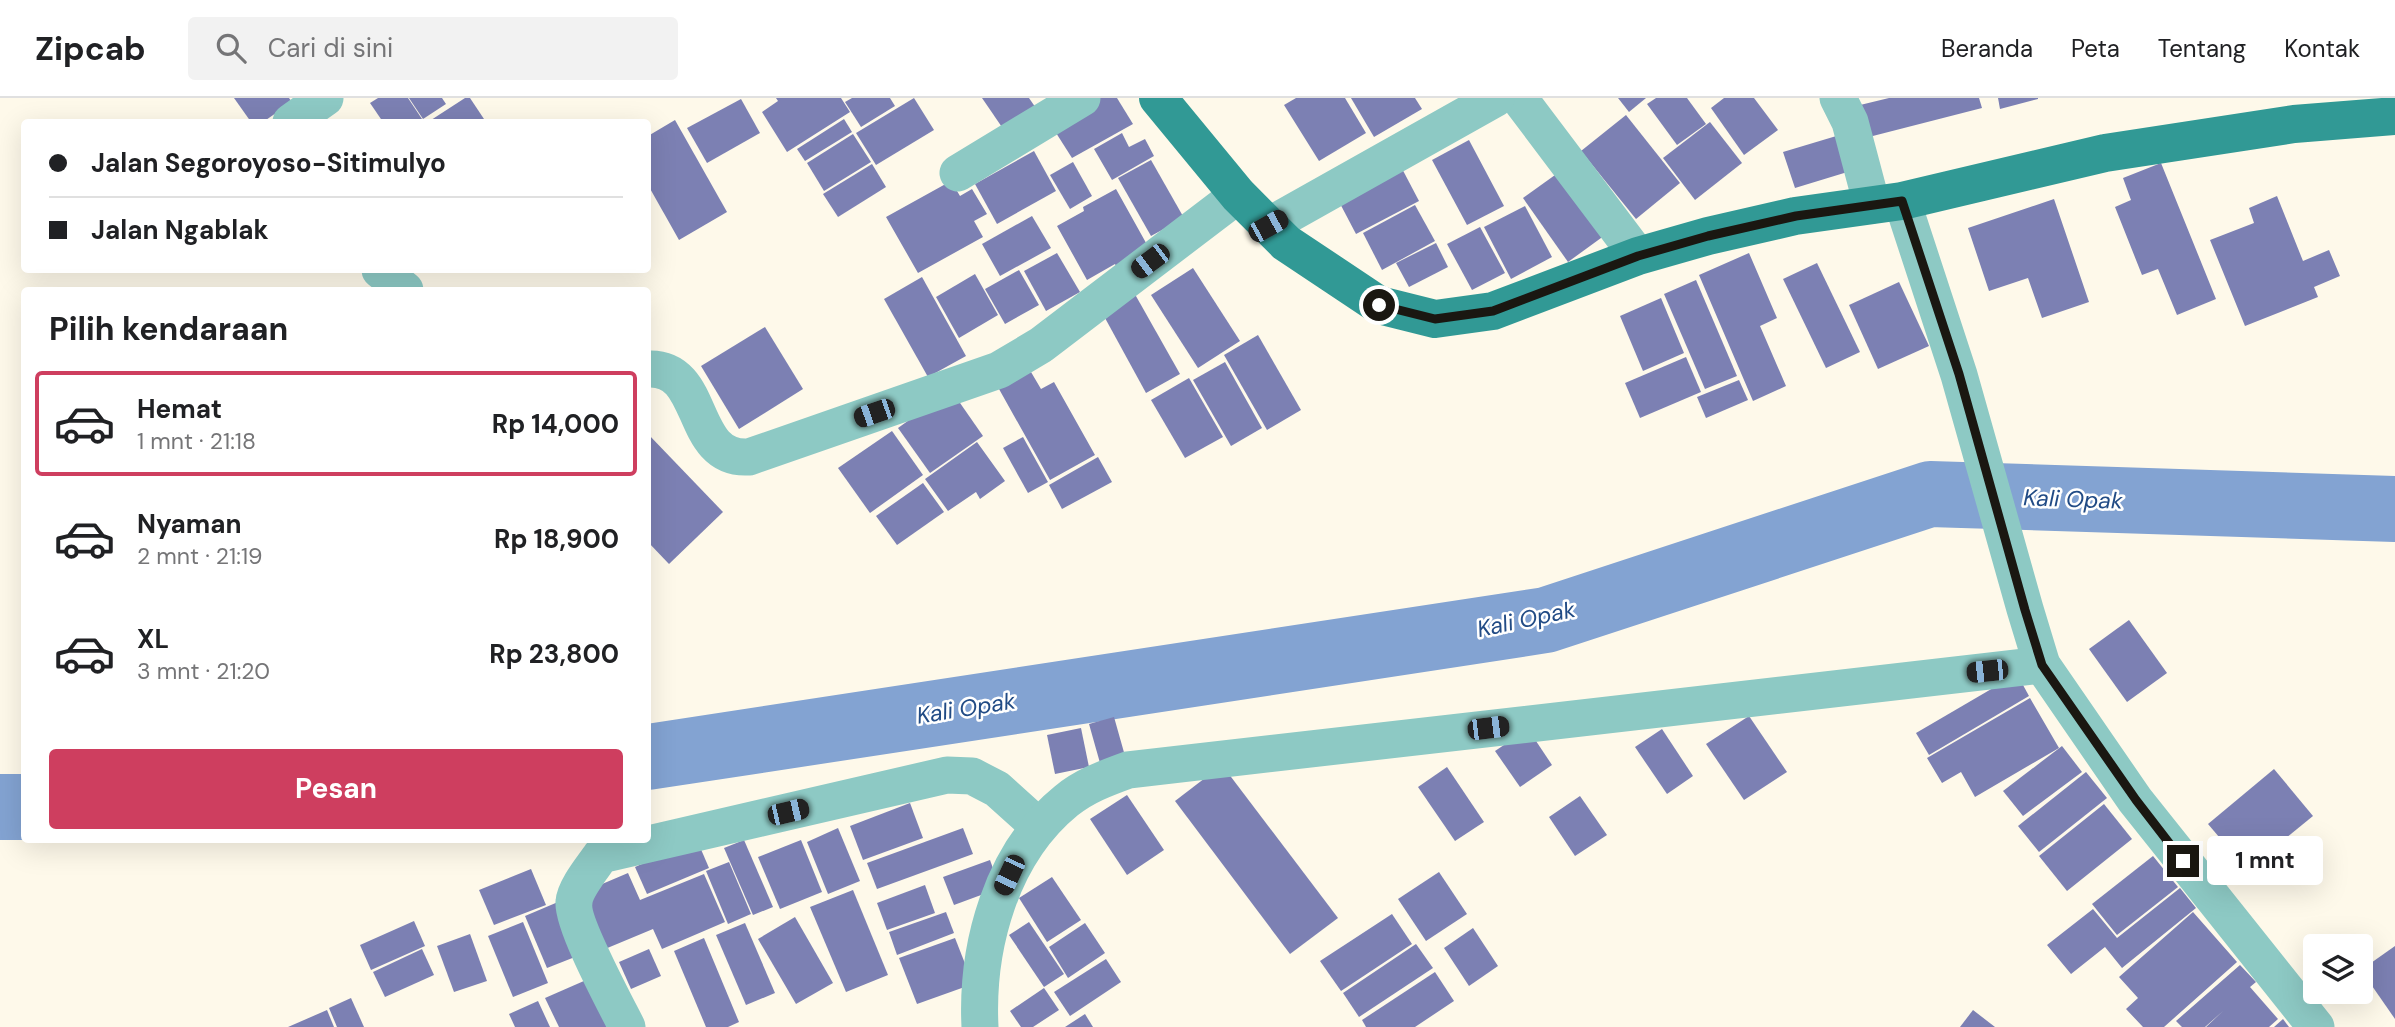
<!DOCTYPE html>
<html lang="id">
<head>
<meta charset="utf-8">
<style>
	body { margin:0; font-family:"DM Sans",sans-serif; background:#f2f2f2; color:#202124; height:100vh; display:flex; flex-direction:column; font-size:26px; white-space:nowrap }
	* { box-sizing:border-box; margin:0 }
	p { font-size:23px; color:#757577 }
	.icon { flex:none; width:38px; height:38px; fill:none; stroke:currentColor; stroke-width:2; stroke-linecap:round; stroke-linejoin:round }
	.map { position:relative; flex:1; overflow:hidden }
	.details { position:absolute; left:21px; top:189px; width:630px; height:556px; display:flex; flex-direction:column; background:#fff; border-radius:7px; box-shadow:0 7px 28px #0002 }
	.details>* { flex:none }
	.banner { position:absolute; left:21px; top:21px; width:630px; height:154px; border-radius:7px; box-shadow:0 7px 28px #0002; display:grid; align-content:center; height:154px; padding:0 28px; background:#fff }
	.buttons { position:absolute; left:2303px; top:836px; display:grid; gap:14px }
	.buttons a { display:grid; place-items:center; width:70px; height:70px; border-radius:7px; background:#fff; box-shadow:0 7px 28px #0002; font-size:35px }
	.end { position:absolute; width:32px; height:32px; margin:-16px; border:9px solid #1a1711; background:#fff; box-shadow:0 0 0 4px #fff }
	.from { border-radius:50% }
	.bubble { position:absolute; height:49px; border-radius:7px; background:#fff; box-shadow:0 7px 28px #0002; font-size:23px; font-weight:700; line-height:49px; text-align:center }
	.car { position:absolute; width:21px; height:42px; margin:-21px -10px; border-radius:9px; box-shadow:0 0 5px 2px #0007; background:linear-gradient(#222 24%,#8ab4d8 0 40%,#222 0 76%,#8ab4d8 0 86%,#222 0) }
	.banner b { display:flex; align-items:center; gap:24px; height:66px; font-size:26px }
	.banner b+b { border-top:2px solid #e0e0e0 }
	.banner i { width:18px; height:18px; background:#202124 }
	ul { padding:0; list-style:none }
	li { display:flex; align-items:center; gap:21px; height:105px; margin:0 14px 10px; padding:0 14px; border:4px solid transparent; border-radius:7px }
	li div { flex:1 }
	li b { display:block; font-size:26px }
	li em { font-style:normal; font-weight:700 }
	li.on { border-color:#ce3e5f }
	li>.icon { width:63px; height:63px; stroke-width:1.5 }
	h2 { padding:0 28px; font-size:32px; line-height:84px }
	.cta { display:flex; gap:14px; margin-top:auto; padding:14px 28px }
	.cta a { flex:1; height:80px; border-radius:7px; background:#ce3e5f; color:#fff; font-size:28px; font-weight:700; line-height:80px; text-align:center }
	header { display:flex; align-items:center; gap:42px; box-sizing:border-box; height:98px; padding:0 35px; background:#fff; border-bottom:2px solid #e0e0e0 }
	header strong { font-size:33px }
	nav { display:flex; gap:38px; margin-inline-start:auto; font-size:24px }
	.search { width:490px; height:63px; background:#f2f2f2; display:flex; align-items:center; gap:18px; box-sizing:border-box; padding:0 24px; border-radius:7px; color:#757577; font-size:26px }
	.map>svg:first-child { display:block }
	.lines { fill:none; stroke-linecap:round; stroke-linejoin:round }
	.river { stroke:#83a3d2; stroke-width:66 }
	.building { fill:#7c80b3 }
	.minor { stroke:#8dc9c4; stroke-width:37 }
	.major { stroke:#319995; stroke-width:38 }
	.route { stroke:#1a1711; stroke-width:9 }
	.labels { text-anchor:middle; dominant-baseline:central; stroke-width:5; stroke-linejoin:round; paint-order:stroke }
	.water-label { font-size:23px; font-style:italic; fill:#214b85; stroke:#fff }
</style>
</head>
<body>
<header>
<strong>Zipcab</strong>
<div class="search"><svg class="icon" aria-label="search" viewBox="0 0 24 24"><circle cx="10" cy="10" r="6"/><path d="M15 15l6 6"/></svg>Cari di sini</div>
<nav><a>Beranda</a><a>Peta</a><a>Tentang</a><a>Kontak</a></nav>
</header>
<div class="map">
<svg width="2395" height="929" viewBox="0 0 2395 929">
	<rect width="100%" height="100%" fill="#fef9ea"/>
	<g class="lines">
		<!-- river -->
		<g class="river">
			<polyline points="648,659 1546,522 1930,396 2395,411"/>
			<polyline points="0,709 24,709"/>
		</g>
	</g>
	<!-- building -->
	<g class="building">
		<polygon points="234,0 289,0 292,4 263,24 251,24"/>
		<polygon points="378,0 408,0 422,21 417,24 383,24 370,5"/>
		<polygon points="409,0 442,0 446,6 423,21"/>
		<polygon points="465,0 470,0 486,24 428,24"/>
		<polygon points="776,0 841,0 850,14 787,54 762,14 778,3"/>
		<polygon points="852,0 890,0 895,8 861,29 845,4"/>
		<polygon points="914,0 934,32 876,67 856,35"/>
		<polygon points="982,0 1029,0 1038,13 1006,35"/>
		<polygon points="1095,0 1117,0 1133,26 1072,60 1051,27"/>
		<polygon points="1296,0 1345,0 1366,35 1319,63 1284,7"/>
		<polygon points="1351,0 1415,0 1422,11 1374,39"/>
		<polygon points="1618,0 1646,0 1629,14"/>
		<polygon points="1656,0 1687,0 1706,26 1677,47 1647,6"/>
		<polygon points="1724,0 1754,0 1778,32 1744,57 1711,10"/>
		<polygon points="1889,0 1979,0 1982,10 1865,40 1856,8"/>
		<polygon points="1998,0 2038,0 2038,1 2000,11"/>
		<polygon points="741,1 760,35 707,65 687,30"/>
		<polygon points="1626,17 1680,85 1636,121 1581,53"/>
		<polygon points="844,21 852,34 805,63 797,51"/>
		<polygon points="675,22 727,114 679,142 648,87 648,38"/>
		<polygon points="1710,24 1742,65 1695,102 1663,60"/>
		<polygon points="1122,35 1129,49 1145,41 1154,58 1112,82 1094,51"/>
		<polygon points="853,36 871,64 824,93 807,65"/>
		<polygon points="1843,36 1854,72 1795,90 1783,54"/>
		<polygon points="1469,42 1504,108 1467,127 1432,62"/>
		<polygon points="1034,53 1056,93 997,126 975,86"/>
		<polygon points="1151,62 1184,120 1151,138 1118,80"/>
		<polygon points="1398,63 1419,103 1356,136 1335,96"/>
		<polygon points="1073,64 1092,98 1070,111 1050,77"/>
		<polygon points="2161,65 2216,201 2177,217 2158,171 2142,177 2115,109 2131,102 2123,80"/>
		<polygon points="872,66 886,89 838,119 823,96"/>
		<polygon points="1569,67 1612,132 1568,164 1523,100"/>
		<polygon points="951,83 960,98 972,91 987,116 974,123 983,139 918,175 886,119"/>
		<polygon points="1116,91 1150,152 1117,170 1115,166 1087,182 1057,128 1084,113 1083,109"/>
		<polygon points="2277,98 2303,163 2329,152 2340,178 2314,189 2318,199 2245,228 2210,142 2254,125 2249,110"/>
		<polygon points="2054,101 2089,204 2042,220 2028,180 1989,193 1968,130"/>
		<polygon points="1415,107 1435,143 1382,172 1363,135"/>
		<polygon points="1525,108 1552,159 1511,181 1484,129"/>
		<polygon points="1032,118 1051,150 1000,178 982,146"/>
		<polygon points="1480,129 1505,175 1472,192 1447,146"/>
		<polygon points="1436,145 1448,169 1409,189 1396,165"/>
		<polygon points="1057,155 1080,194 1046,213 1024,173"/>
		<polygon points="1749,155 1777,220 1760,228 1786,288 1753,303 1699,177"/>
		<polygon points="1817,165 1860,254 1826,270 1783,181"/>
		<polygon points="1193,170 1240,243 1198,270 1151,197"/>
		<polygon points="1019,172 1039,207 1005,226 985,191"/>
		<polygon points="975,176 998,217 959,240 936,199"/>
		<polygon points="922,179 966,258 928,279 884,201"/>
		<polygon points="1696,182 1737,278 1705,291 1664,196"/>
		<polygon points="1899,184 1929,248 1878,271 1849,207"/>
		<polygon points="1132,191 1180,276 1146,295 1099,209"/>
		<polygon points="1661,200 1684,255 1643,273 1620,218"/>
		<polygon points="765,229 803,291 739,331 701,268"/>
		<polygon points="1258,237 1301,312 1267,332 1224,257"/>
		<polygon points="1686,259 1701,294 1640,320 1625,285"/>
		<polygon points="1225,264 1262,330 1231,348 1193,282"/>
		<polygon points="1031,274 1041,291 1054,284 1095,357 1050,382 999,291"/>
		<polygon points="1189,280 1223,339 1185,360 1151,302"/>
		<polygon points="1739,282 1748,302 1706,320 1697,299"/>
		<polygon points="951,292 983,338 930,375 898,330"/>
		<polygon points="892,333 923,377 870,415 838,370"/>
		<polygon points="648,336 723,414 669,466 648,444"/>
		<polygon points="1023,339 1048,384 1028,395 1003,350"/>
		<polygon points="977,344 1005,383 980,401 976,394 948,413 925,381"/>
		<polygon points="1098,359 1112,384 1062,411 1049,387"/>
		<polygon points="923,385 944,414 897,447 876,418"/>
		<polygon points="2129,522 2167,575 2127,604 2089,551"/>
		<polygon points="2017,576 2029,598 1929,657 1916,635"/>
		<polygon points="2030,600 2059,650 1975,699 1961,674 1942,685 1927,660"/>
		<polygon points="1749,618 1787,674 1744,702 1706,646"/>
		<polygon points="1114,619 1127,665 1102,672 1089,626"/>
		<polygon points="1081,630 1089,669 1055,676 1047,637"/>
		<polygon points="1528,631 1552,667 1520,689 1495,653"/>
		<polygon points="1662,631 1693,678 1667,696 1635,649"/>
		<polygon points="2062,648 2082,674 2023,718 2003,693"/>
		<polygon points="1222,667 1338,820 1290,856 1175,703"/>
		<polygon points="1447,669 1484,724 1455,743 1418,689"/>
		<polygon points="2274,671 2313,718 2247,772 2208,726"/>
		<polygon points="2086,674 2107,700 2039,754 2018,728"/>
		<polygon points="1127,697 1164,752 1127,777 1090,721"/>
		<polygon points="1580,698 1607,737 1575,758 1549,719"/>
		<polygon points="910,705 923,740 863,762 850,728"/>
		<polygon points="2104,706 2132,741 2067,793 2039,758"/>
		<polygon points="838,730 860,783 828,796 807,744"/>
		<polygon points="963,730 973,756 877,791 867,765"/>
		<polygon points="697,742 709,770 647,796 635,769"/>
		<polygon points="744,742 773,809 753,817 724,750"/>
		<polygon points="801,742 822,794 780,811 758,759"/>
		<polygon points="2153,758 2178,789 2117,837 2092,806"/>
		<polygon points="990,762 1000,790 954,807 943,779"/>
		<polygon points="729,764 751,816 728,826 706,773"/>
		<polygon points="531,771 546,807 494,827 479,792"/>
		<polygon points="1439,774 1467,816 1426,843 1398,801"/>
		<polygon points="628,775 640,802 704,776 725,824 662,851 653,831 605,851 581,795"/>
		<polygon points="1052,779 1081,822 1047,844 1019,800"/>
		<polygon points="925,787 935,815 887,832 877,805"/>
		<polygon points="2180,790 2196,810 2122,870 2105,849 2071,876 2047,847 2093,811 2117,840"/>
		<polygon points="853,792 888,877 846,894 810,809"/>
		<polygon points="558,804 580,857 547,870 525,818"/>
		<polygon points="946,814 954,835 897,857 889,834"/>
		<polygon points="2193,814 2237,864 2164,929 2143,929 2126,911 2138,900 2119,879"/>
		<polygon points="1392,816 1412,846 1341,893 1320,863"/>
		<polygon points="795,819 833,885 796,906 758,841"/>
		<polygon points="414,823 425,848 371,872 360,847"/>
		<polygon points="523,824 548,885 513,899 488,838"/>
		<polygon points="1029,824 1064,876 1044,889 1009,837"/>
		<polygon points="745,825 775,895 746,907 716,837"/>
		<polygon points="1085,825 1105,855 1068,880 1049,849"/>
		<polygon points="1473,830 1498,868 1469,888 1444,850"/>
		<polygon points="470,836 487,883 454,894 437,848"/>
		<polygon points="704,840 739,924 728,929 706,929 674,853"/>
		<polygon points="955,840 973,886 917,906 899,860"/>
		<polygon points="1416,846 1433,870 1359,919 1343,895"/>
		<polygon points="2395,848 2395,921 2361,872"/>
		<polygon points="422,851 434,877 385,899 373,874"/>
		<polygon points="649,851 661,878 631,891 619,864"/>
		<polygon points="1106,861 1121,884 1070,918 1054,894"/>
		<polygon points="2240,867 2256,884 2250,889 2278,921 2269,929 2206,929 2223,913 2205,929 2182,929 2176,923"/>
		<polygon points="1435,874 1454,903 1415,929 1366,929 1362,922"/>
		<polygon points="593,879 617,929 559,929 545,900"/>
		<polygon points="1044,890 1059,912 1033,929 1021,929 1010,913"/>
		<polygon points="351,900 364,929 337,929 329,910"/>
		<polygon points="538,903 550,929 515,929 509,916"/>
		<polygon points="327,912 334,929 288,929"/>
		<polygon points="1973,912 1995,929 1960,929"/>
		<polygon points="1085,916 1093,929 1065,929"/>
		<polygon points="2283,921 2289,929 2274,929"/>
	</g>
	<g class="lines">
		<!-- minor -->
		<g class="minor">
			<polyline points="1519,0 1638,158"/>
			<polyline points="1838,0 1850,24 1872,107"/>
			<polyline points="291,24 325,0"/>
			<polyline points="958,75 1082,0"/>
			<polyline points="1902,103 1959,277 2025,511 2042,567 2135,702 2316,929"/>
			<polyline points="1268,128 1496,0"/>
			<polyline points="380,172 405,192"/>
			<path d="M648 271C708 268 687 363 749 359L999 272 1041 247 1238 97"/>
			<path d="M627 929C616 907 571 824 574 804 575 790 593 769 601 757L947 677 972 678 997 691 1038 728"/>
			<path d="M980 929C976 848 1001 756 1066 703 1084 688 1106 680 1128 672L2042 567"/>
		</g>
		<!-- major -->
		<polyline class="major" points="1158,0 1238,97 1286,145 1379,207 1435,221 1493,213 1638,158 1708,138 1795,118 1902,103 2105,55 2294,26 2395,18"/>
	</g>
	<g class="lines">
		<!-- route -->
		<polyline class="route" points="1379,207 1435,221 1493,213 1638,158 1708,138 1796,118 1902,103 1959,276 2025,512 2042,567 2136,702 2183,763"/>
	</g>
	<g class="labels">
		<!-- water labels -->
		<g class="water-label">
			<text transform="translate(2073 401) rotate(2)">Kali Opak</text>
			<text transform="translate(1526 521) rotate(-12)">Kali Opak</text>
			<text transform="translate(966 610) rotate(-9)">Kali Opak</text>
		</g>
	</g>
</svg>
<div class="buttons">
<a><svg class="icon" aria-label="layers" viewBox="0 0 24 24"><path d="M12 4l9 5-9 5-9-5zM3 14l9 5 9-5"/></svg></a>
</div>
<i class="end from" style="left:1379px;top:207px"></i>
<i class="end" style="left:2183px;top:763px"></i>
<div class="bubble" style="left:2207px;top:738px;width:116px">1 mnt</div>
<i class="car" style="left:1268px;top:128px;rotate:61deg"></i>
<i class="car" style="left:1150px;top:163px;rotate:233deg"></i>
<i class="car" style="left:874px;top:315px;rotate:251deg"></i>
<i class="car" style="left:1987px;top:573px;rotate:264deg"></i>
<i class="car" style="left:1488px;top:630px;rotate:83deg"></i>
<i class="car" style="left:788px;top:714px;rotate:77deg"></i>
<i class="car" style="left:1009px;top:777px;rotate:205deg"></i>
<div class="banner">
<b><i class="from"></i>Jalan Segoroyoso-Sitimulyo</b>
<b><i></i>Jalan Ngablak</b>
</div>
<section class="details">
<h2>Pilih kendaraan</h2>
<ul>
<li class="on"><svg class="icon" aria-label="car" viewBox="0 0 24 24"><path d="M5 17H2v-5l4-1 3-4h7l3 4 3 1v5h-3M9 17h6M6 11h13"/><circle cx="7" cy="17" r="2"/><circle cx="17" cy="17" r="2"/></svg><div><b>Hemat</b><p>1 mnt · 21:18</p></div><em>Rp 14,000</em></li>
<li><svg class="icon" aria-label="car" viewBox="0 0 24 24"><path d="M5 17H2v-5l4-1 3-4h7l3 4 3 1v5h-3M9 17h6M6 11h13"/><circle cx="7" cy="17" r="2"/><circle cx="17" cy="17" r="2"/></svg><div><b>Nyaman</b><p>2 mnt · 21:19</p></div><em>Rp 18,900</em></li>
<li><svg class="icon" aria-label="car" viewBox="0 0 24 24"><path d="M5 17H2v-5l4-1 3-4h7l3 4 3 1v5h-3M9 17h6M6 11h13"/><circle cx="7" cy="17" r="2"/><circle cx="17" cy="17" r="2"/></svg><div><b>XL</b><p>3 mnt · 21:20</p></div><em>Rp 23,800</em></li>
</ul>
<div class="cta"><a>Pesan</a></div>
</section>
</div>
</body>
</html>
